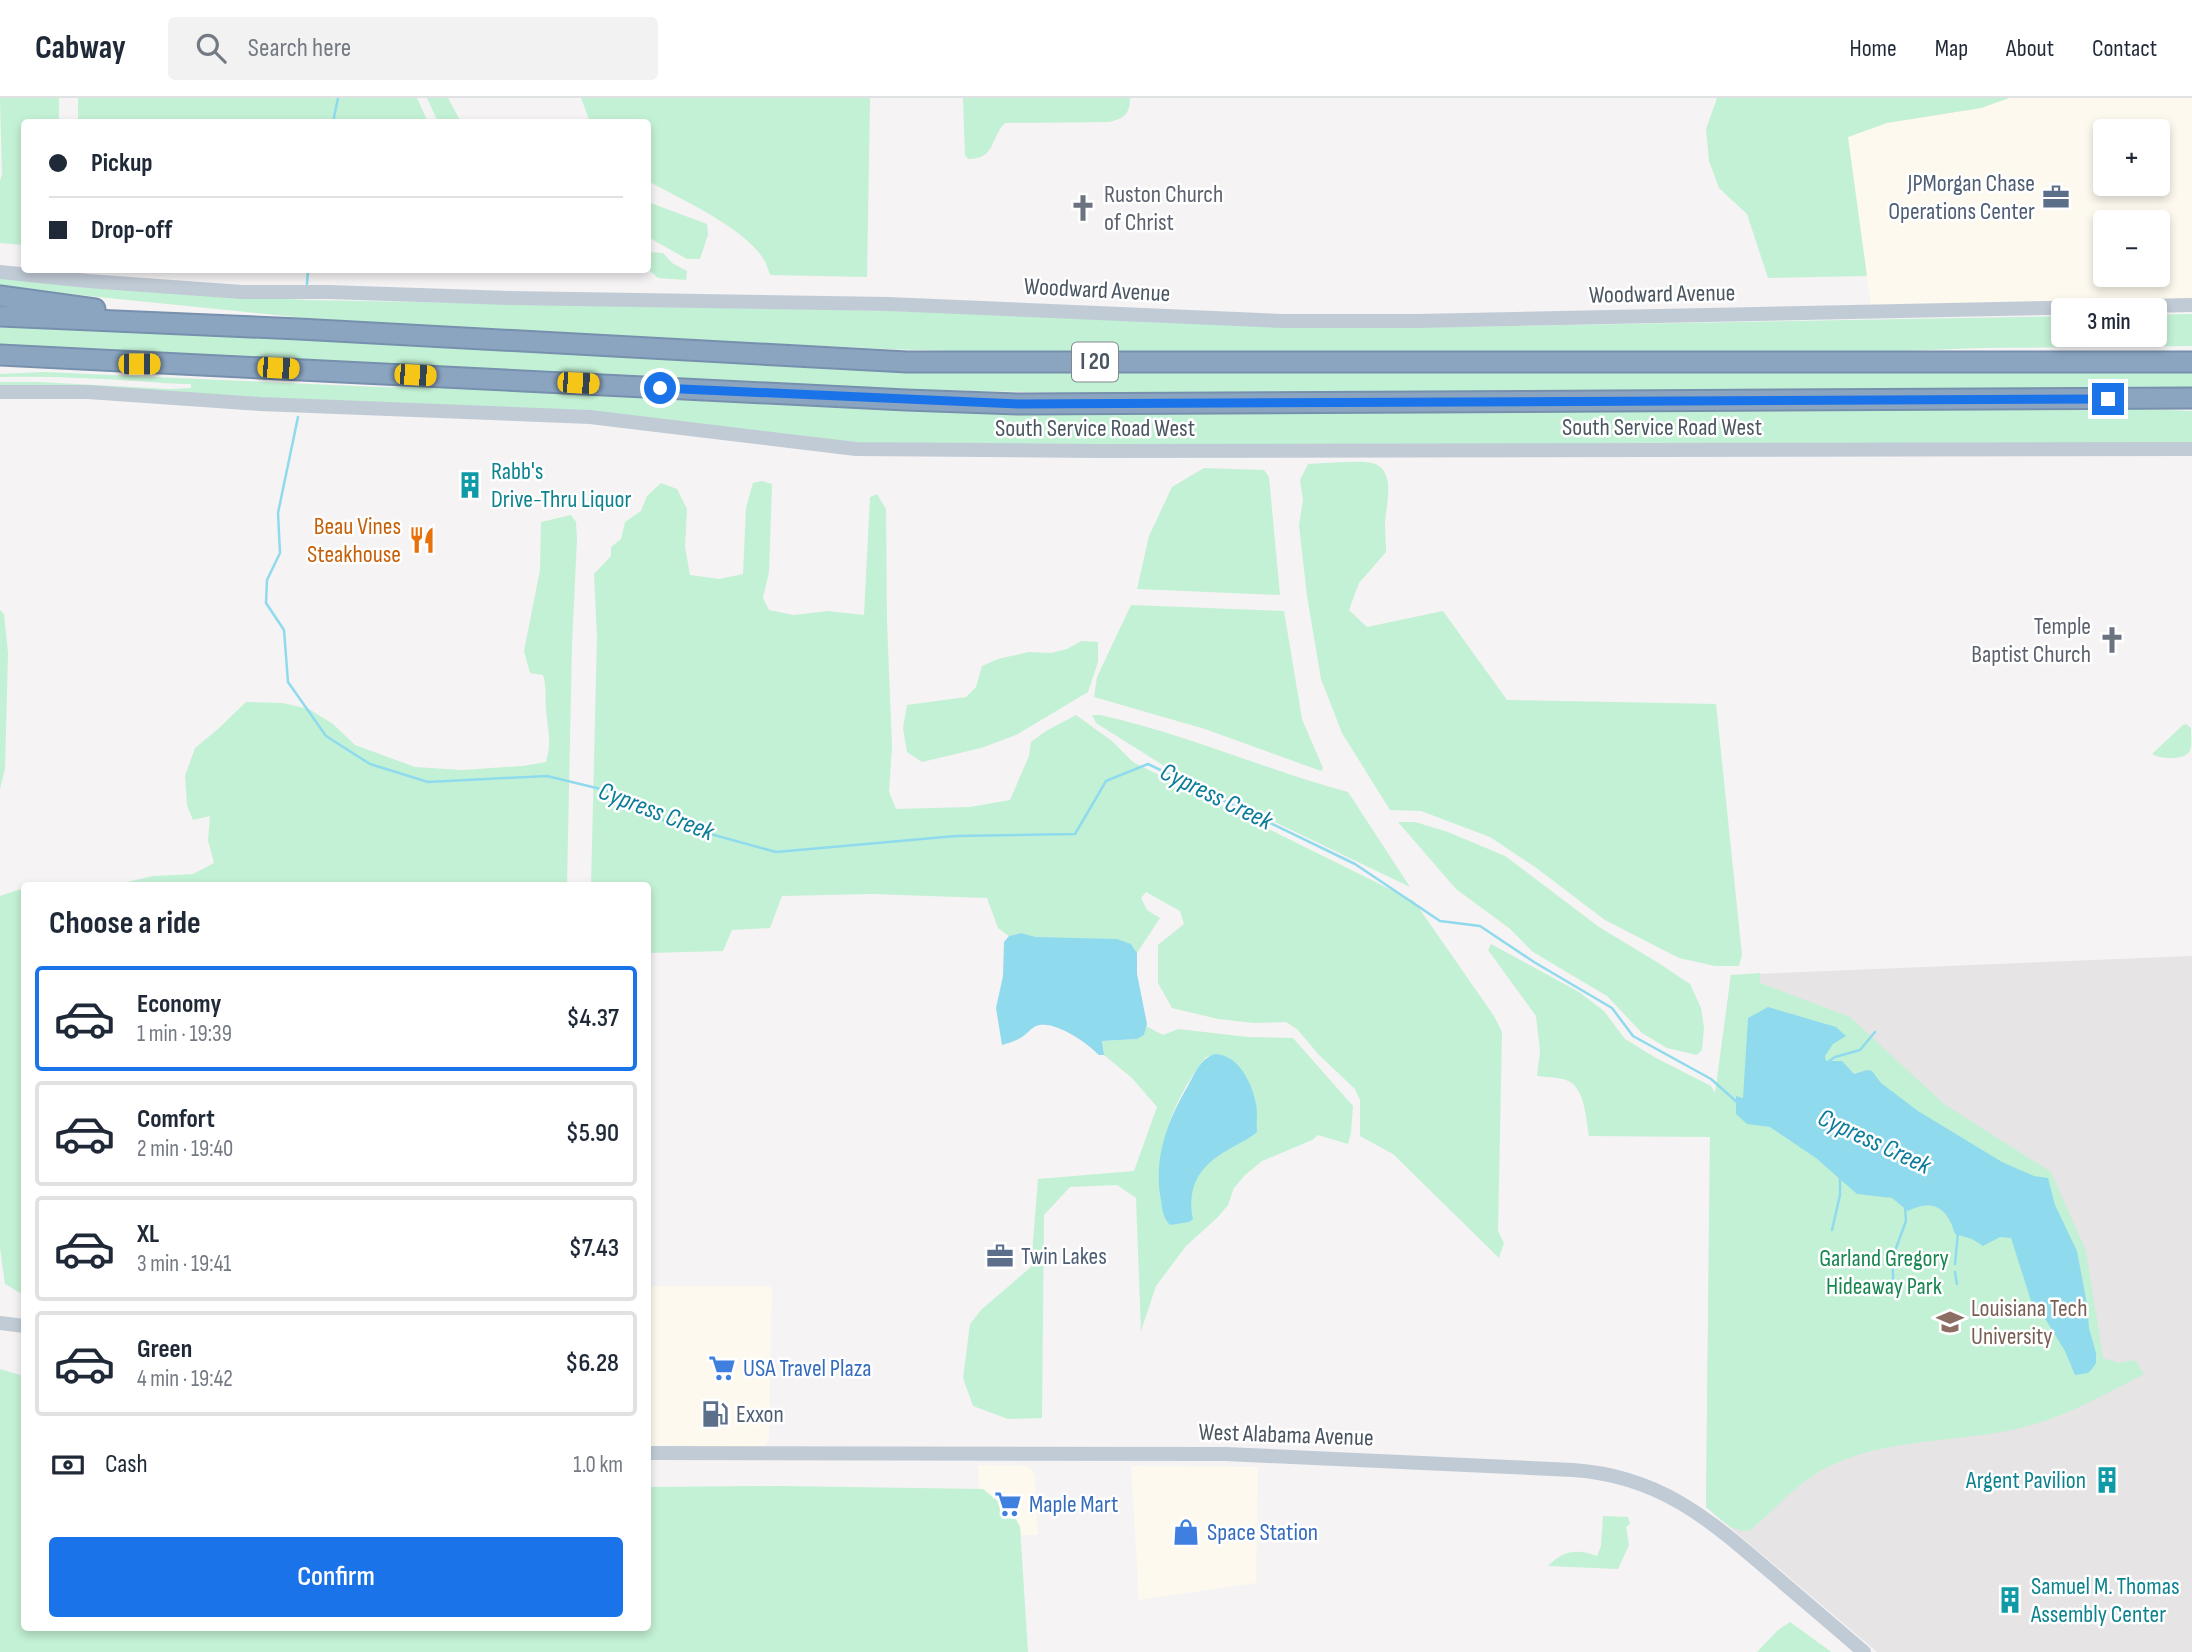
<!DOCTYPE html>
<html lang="en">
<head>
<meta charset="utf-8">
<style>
	body { margin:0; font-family:"Sofia Sans Condensed",sans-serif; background:#f2f2f3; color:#1f2937; height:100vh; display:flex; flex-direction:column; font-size:26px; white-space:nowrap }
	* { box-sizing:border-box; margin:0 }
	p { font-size:23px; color:#747a83 }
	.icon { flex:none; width:38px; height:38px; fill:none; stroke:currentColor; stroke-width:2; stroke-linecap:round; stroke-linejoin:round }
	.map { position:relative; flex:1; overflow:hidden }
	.drawer { position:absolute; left:21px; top:784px; width:630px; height:749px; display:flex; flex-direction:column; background:#fff; border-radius:7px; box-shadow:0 4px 10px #0003 }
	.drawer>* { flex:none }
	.top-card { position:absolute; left:21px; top:21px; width:630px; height:154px; border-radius:7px; box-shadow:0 4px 10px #0003; display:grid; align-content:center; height:154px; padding:0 28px; background:#fff }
	.tools { position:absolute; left:2093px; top:21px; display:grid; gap:14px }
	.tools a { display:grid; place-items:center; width:77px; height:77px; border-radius:7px; background:#fff; box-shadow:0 4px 10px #0003; font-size:35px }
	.end { position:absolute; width:32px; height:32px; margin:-16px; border:9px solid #1a73e8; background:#fff; box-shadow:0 0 0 4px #fff }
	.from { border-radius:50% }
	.bubble { position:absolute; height:49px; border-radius:7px; background:#fff; box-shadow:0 4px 10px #0003; font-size:23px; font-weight:600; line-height:49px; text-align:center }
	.car { position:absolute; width:21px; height:42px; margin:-21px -10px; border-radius:9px; box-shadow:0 0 5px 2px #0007; background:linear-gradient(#f5c518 24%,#345 0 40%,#f5c518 0 76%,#345 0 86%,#f5c518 0) }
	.top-card b { display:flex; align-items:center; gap:24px; height:66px; font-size:26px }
	.top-card b+b { border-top:2px solid #e0e1e3 }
	.top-card i { width:18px; height:18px; background:#1f2937 }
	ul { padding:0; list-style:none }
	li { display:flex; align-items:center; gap:21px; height:105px; margin:0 14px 10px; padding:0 14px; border:4px solid #e0e1e3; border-radius:7px }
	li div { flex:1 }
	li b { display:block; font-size:26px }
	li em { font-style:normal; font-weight:600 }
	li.current { border-color:#1a73e8 }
	li>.icon { width:63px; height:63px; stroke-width:1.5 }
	h2 { padding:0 28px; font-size:32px; line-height:84px }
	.pay { display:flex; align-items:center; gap:18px; height:77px; padding:0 28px; font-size:26px }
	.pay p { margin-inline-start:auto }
	.cta { display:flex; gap:14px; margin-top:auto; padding:14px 28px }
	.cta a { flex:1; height:80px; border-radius:7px; background:#1a73e8; color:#fff; font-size:28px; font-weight:600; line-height:80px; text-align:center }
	header { display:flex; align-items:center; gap:42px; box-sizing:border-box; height:98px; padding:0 35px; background:#fff; border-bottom:2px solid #e0e1e3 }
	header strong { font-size:33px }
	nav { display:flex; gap:38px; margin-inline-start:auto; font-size:24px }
	.search { width:490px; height:63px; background:#f2f2f3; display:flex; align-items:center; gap:18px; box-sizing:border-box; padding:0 24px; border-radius:7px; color:#747a83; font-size:26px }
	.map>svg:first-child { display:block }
	.commercial { fill:#fdf9ef; fill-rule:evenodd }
	.education { fill:#e6e4e5 }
	.green { fill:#c3f1d5; fill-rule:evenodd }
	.water { fill:#90daee }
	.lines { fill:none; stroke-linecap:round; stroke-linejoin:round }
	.stream { stroke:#90daee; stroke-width:2.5 }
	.motorway-casing { stroke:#7690ad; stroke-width:23 }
	.secondary { stroke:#c1cbd6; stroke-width:14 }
	.motorway { stroke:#8ba5c1; stroke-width:19 }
	.route { stroke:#1a73e8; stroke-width:9 }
	.labels { text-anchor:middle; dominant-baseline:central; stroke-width:5; stroke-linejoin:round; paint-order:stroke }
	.shield { fill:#fff; stroke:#808990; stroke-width:2 }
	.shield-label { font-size:23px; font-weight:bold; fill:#4a5661 }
	.service-label { font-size:24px; fill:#4e5e75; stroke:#fff; text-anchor:start }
	.worship-label { font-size:24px; fill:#5b616d; stroke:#fff; text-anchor:start }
	.street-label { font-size:24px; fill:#4a5661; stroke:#fff }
	.culture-label { font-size:24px; fill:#0d838f; stroke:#fff; text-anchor:start }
	.food-label { font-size:24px; fill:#c56008; stroke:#fff; text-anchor:end }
	.park-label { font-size:24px; fill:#17864f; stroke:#fff }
	.education-label { font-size:24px; fill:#785e54; stroke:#fff; text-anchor:start }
	.shop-label { font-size:24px; fill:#366cbe; stroke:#fff; text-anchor:start }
	.water-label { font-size:26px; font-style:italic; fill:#0c7c9b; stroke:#fff }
</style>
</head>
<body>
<header>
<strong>Cabway</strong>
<div class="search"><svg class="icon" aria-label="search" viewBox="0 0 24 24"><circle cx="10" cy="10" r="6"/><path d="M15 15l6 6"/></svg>Search here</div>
<nav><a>Home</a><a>Map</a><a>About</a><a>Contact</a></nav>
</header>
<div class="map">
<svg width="2192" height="1554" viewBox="0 0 2192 1554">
	<rect width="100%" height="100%" fill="#f5f3f3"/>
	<!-- commercial -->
	<g class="commercial">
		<path d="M2009 0H2192V202L1871 209 1847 39 1887 25 1981 10ZM2105 33H2158V86H2105ZM2105 124H2158V177H2105Z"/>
		<polygon points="648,1188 770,1188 772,1192 769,1340 764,1350 648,1350"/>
		<polygon points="978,1367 1026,1368 1032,1372 1035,1378 1038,1437 1021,1437 1020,1429 1002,1420 984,1391 979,1391"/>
		<polygon points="1131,1368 1258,1369 1256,1485 1139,1502"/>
	</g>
	<!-- education -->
	<polygon class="education" points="2192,858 2192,1554 1877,1554 1706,1409 1710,1039 1731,877"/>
	<!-- green -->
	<g class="green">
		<polygon points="0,0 59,0 59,24 24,24 24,147 0,145 0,83 2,76"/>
		<polygon points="78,0 417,0 428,24 78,24"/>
		<polygon points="427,0 448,0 461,24 438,24"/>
		<path d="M581 0H870L867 179 770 177C768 172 767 166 764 162 747 131 679 100 648 83V24H590Z"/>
		<path d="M963 0H1130C1130 16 1124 21 1108 24L1005 25C990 40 996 61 968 61L965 57Z"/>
		<polygon points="1717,0 2009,0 1981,10 1887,25 1848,39 1867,178 1768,180 1747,116 1719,90 1709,63 1706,31"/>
		<polygon points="648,104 707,126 708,137 700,161 687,161 648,139"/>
		<polygon points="648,154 663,155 672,165 687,173 686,182 658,180 648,171"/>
		<polygon points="0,179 187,196 308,202 940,214 1312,230 1457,229 2192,216 2192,248 1979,250 1855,255 1018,255 888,251 383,228 0,189"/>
		<polygon points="0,226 716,260 2192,269 2192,293 1248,298 876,291 0,249"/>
		<path d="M44 274 378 289 528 290 835 305 2098 309 2192 313V347L869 346 647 322 0 289V284H39L170 291 191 290V286C172 286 155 284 137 283 91 280 45 278 0 279V276Z"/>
		<path d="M1343 364C1352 364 1363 363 1372 365 1397 371 1386 407 1385 425 1385 435 1386 444 1386 454L1359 485 1349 512 1367 529 1443 513 1507 602 1716 606 1742 857 1739 868H1715L1679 860 1605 822 1535 769 1490 739 1421 713 1390 712 1342 635 1321 581 1307 498 1299 427 1303 402 1300 382 1308 366Z"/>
		<polygon points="1204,370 1264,372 1269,379 1280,497 1137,491 1149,438 1172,389"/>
		<polygon points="762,383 772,386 769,474 763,500 769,512 794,517 828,513 864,517 870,399 877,396 886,411 887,524 892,648 889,694 896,711 970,709 1010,702 1029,658 1031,644 1046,633 1076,617 1112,643 1133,664 1414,803 1494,918 1502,934 1498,1133 1504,1145 1499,1160 1393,1056 1360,1038 1360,1002 1355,991 1319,957 1297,931 1286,924 1254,925 1218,921 1172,910 1158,885 1158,847 1184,826 1180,813 1146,794 1141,800 1147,812 1160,820 1137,855 1131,846 1036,839 1021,835 1009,838 998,830 987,800 871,796 782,798 770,830 732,832 723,853 648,855 648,788 591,788 597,539 594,476 611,458 611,449 621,441 625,424 641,413 647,398 661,385 677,391 687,411 685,449 690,477 719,481 743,476 746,410 753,385"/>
		<path d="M571 417 576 424 577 441 572 546 567 787H45L123 785 153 778 193 776 214 765 208 742 210 718 193 722 187 707 185 678 195 650 218 631 246 604 283 605 309 611 333 626 355 647 415 669 462 672 523 668 546 664C552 642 548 634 546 612 545 600 547 590 543 577L530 575 524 553 540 472 541 424Z"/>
		<polygon points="1131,507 1284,513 1302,621 1323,670 1321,673 1205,631 1094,599 1097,579"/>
		<polygon points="0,512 4,516 8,555 5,671 0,691"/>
		<polygon points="1081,543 1098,544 1098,564 1088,594 1016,637 981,650 922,664 907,654 903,630 907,607 966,599 976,589 982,568 998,561 1029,554 1051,555 1067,551"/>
		<path d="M1092 617H1100C1185 636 1264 671 1348 694L1410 789 1185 681 1096 625Z"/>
		<path d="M2186 626 2191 630C2191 637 2192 648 2190 653 2184 663 2160 661 2152 656L2183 627Z"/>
		<polygon points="1398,724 1415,724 1448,734 1505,758 1599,829 1660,866 1690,886 1701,910 1704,930 1702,952 1697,957 1667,950 1642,935 1607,898 1533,854 1509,830 1456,791"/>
		<polygon points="24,790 24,1197 5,1186 0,1150 0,798"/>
		<path d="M1491 846 1579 894 1604 913 1625 941 1656 960 1711 988 1715 995 1731 877 1760 875V885L1850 919 1944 1006 2051 1074 2086 1153 2103 1260 2119 1265 2135 1262 2144 1276C2102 1298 2060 1322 2012 1332 1953 1344 1889 1341 1834 1366 1801 1380 1777 1410 1750 1432 1732 1436 1719 1419 1706 1409L1710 1039 1589 1038C1586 1021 1585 988 1566 982 1557 979 1546 979 1537 978L1540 953 1536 918 1488 852Z"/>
		<path d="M1146 928 1163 937 1178 931 1248 939 1293 940 1353 1008 1351 1035 1348 1046 1318 1037 1312 1042 1262 1063 1245 1077 1234 1090 1228 1107 1218 1119 1186 1148 1156 1188 1141 1233 1136 1100 1117 1087 1070 1089 1044 1117 1042 1320 1008 1321 973 1308 963 1280 970 1226 982 1211 1031 1169 1038 1081 1134 1073 1157 1009 1132 980 1104 957 1102 943 1137 941 1144 937ZM1222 957 1244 975 1256 1006 1249 1040C1233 1048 1203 1065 1195 1081 1190 1092 1191 1109 1193 1121L1166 1123C1149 1064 1169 1006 1206 959Z"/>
		<polygon points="0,1271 24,1278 24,1530 648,1530 648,1389 779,1388 983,1391 998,1403 1002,1420 1016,1421 1020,1429 1028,1554 0,1554"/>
		<path d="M1603 1418 1628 1419 1630 1426 1626 1429 1629 1447 1618 1471 1548 1468C1564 1452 1577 1451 1597 1458L1601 1448Z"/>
		<polygon points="1790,1524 1830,1553 1831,1554 1757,1554 1777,1533"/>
	</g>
	<!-- water -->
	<g class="water">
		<path d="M1021 835 1036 839 1117 841 1131 846 1137 855V876L1147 926 1144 937 1137 941 1102 943 1104 957H1099C1087 945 1054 921 1036 928 1031 930 1027 936 1022 939 1016 943 1009 945 1002 947L996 910 1003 878 1004 844 1009 838Z"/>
		<path d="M1768 909 1836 929 1846 938 1833 946 1825 958 1826 963H1842L1854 976 1867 972 1872 973 1881 985 1918 1013 2002 1064 2034 1078 2048 1080 2055 1107 2077 1153 2087 1206 2089 1230 2096 1255V1265L2092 1271 2088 1275 2075 1277 2065 1253 2041 1214 2032 1206 2011 1140 2000 1139 1983 1148 1972 1141 1955 1136C1948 1111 1934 1100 1908 1113L1892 1100 1857 1096 1816 1060 1770 1029 1747 1026 1736 1016V998L1743 1000 1748 920Z"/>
		<path d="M1215 956C1239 957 1252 985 1256 1006 1258 1015 1256 1025 1257 1034 1248 1042 1237 1046 1228 1052 1199 1068 1187 1088 1193 1121L1189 1124 1170 1127C1163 1120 1162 1111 1161 1102 1153 1061 1167 1023 1188 988 1195 975 1200 961 1215 956Z"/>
	</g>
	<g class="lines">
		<!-- stream -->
		<g class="stream">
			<polyline points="333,24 338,0"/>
			<polyline points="307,186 308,172"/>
			<polyline points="298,319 278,415 280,455 267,482 266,505 284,532 288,584 326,638 370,666 428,684 547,678 613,694 667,724 776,754 956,738 1075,736 1106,683 1148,666 1355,766 1440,823 1480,828 1534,864 1612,910 1633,938 1711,981 1738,1005"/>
			<polyline points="1829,963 1835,959 1860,952 1875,934"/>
			<polyline points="1832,1132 1840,1097 1840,1080"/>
			<polyline points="1955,1166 1958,1135"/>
			<polyline points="1955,1174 1957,1186"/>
			<polyline points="1894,1193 1892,1161 1906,1123 1905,1108"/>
		</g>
		<defs>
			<g id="motorway">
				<polyline points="0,198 95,211"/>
				<polyline points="0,218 299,231 907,264 2192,264"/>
				<polyline points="0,257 906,302 1018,306 2192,300"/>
			</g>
		</defs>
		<!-- motorway casing -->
		<use href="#motorway" class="motorway-casing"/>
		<!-- secondary -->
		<g class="secondary">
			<polyline points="0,174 88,183 242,194 329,194 511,200 888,206 1283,223 1417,223 2192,207"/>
			<polyline points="0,294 88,294 260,306 590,319 856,351 1098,353 2192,351"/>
			<polyline points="0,1225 24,1228"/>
			<path d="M648 1355 1226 1356 1573 1372C1661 1378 1710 1422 1774 1477 1804 1503 1834 1528 1864 1554"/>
		</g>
		<!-- motorway -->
		<use href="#motorway" class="motorway"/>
	</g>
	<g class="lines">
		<!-- route -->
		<polyline class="route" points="660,290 1018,306 2108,301"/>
	</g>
	<!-- icons -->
	<defs>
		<symbol id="office-bare" viewBox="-9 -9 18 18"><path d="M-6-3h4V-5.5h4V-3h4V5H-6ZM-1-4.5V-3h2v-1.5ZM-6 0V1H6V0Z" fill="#5c6f8a" stroke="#fff" stroke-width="2.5" paint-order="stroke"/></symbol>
		<symbol id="church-bare" viewBox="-9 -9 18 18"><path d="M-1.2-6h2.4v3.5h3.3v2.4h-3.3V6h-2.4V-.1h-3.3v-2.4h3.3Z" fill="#6b7280" stroke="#fff" stroke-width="2.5" paint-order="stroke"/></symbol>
		<symbol id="building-bare" viewBox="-9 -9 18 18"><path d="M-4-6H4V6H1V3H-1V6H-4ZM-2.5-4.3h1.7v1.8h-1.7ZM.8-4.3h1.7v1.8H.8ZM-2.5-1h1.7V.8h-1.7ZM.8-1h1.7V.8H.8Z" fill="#0f9aa8" stroke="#fff" stroke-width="2.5" paint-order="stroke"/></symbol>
		<symbol id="restaurant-bare" viewBox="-9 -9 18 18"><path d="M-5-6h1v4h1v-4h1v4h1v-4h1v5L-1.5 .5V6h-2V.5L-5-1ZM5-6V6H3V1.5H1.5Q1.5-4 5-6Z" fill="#e8710a" stroke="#fff" stroke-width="2.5" paint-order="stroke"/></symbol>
		<symbol id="university-bare" viewBox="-9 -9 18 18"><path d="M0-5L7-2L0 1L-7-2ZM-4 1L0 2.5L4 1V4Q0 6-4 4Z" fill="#8d6e63" stroke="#fff" stroke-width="2.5" paint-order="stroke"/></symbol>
		<symbol id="supermarket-bare" viewBox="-9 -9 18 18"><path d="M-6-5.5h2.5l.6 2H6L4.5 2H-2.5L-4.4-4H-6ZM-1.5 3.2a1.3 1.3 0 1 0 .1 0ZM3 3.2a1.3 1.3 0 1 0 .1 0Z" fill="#3f7fe0" stroke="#fff" stroke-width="2.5" paint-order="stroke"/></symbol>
		<symbol id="fuel-bare" viewBox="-9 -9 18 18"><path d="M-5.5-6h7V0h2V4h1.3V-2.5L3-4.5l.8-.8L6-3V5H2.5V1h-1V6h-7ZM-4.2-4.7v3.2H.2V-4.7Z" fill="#5c6f8a" stroke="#fff" stroke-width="2.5" paint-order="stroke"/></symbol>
		<symbol id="shop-bare" viewBox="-9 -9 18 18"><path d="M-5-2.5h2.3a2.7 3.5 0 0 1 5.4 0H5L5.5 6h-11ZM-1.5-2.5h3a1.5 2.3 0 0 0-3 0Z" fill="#3f7fe0" stroke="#fff" stroke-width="2.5" paint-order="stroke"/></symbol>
	</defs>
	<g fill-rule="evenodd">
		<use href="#office-bare" x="2037" y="80" width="38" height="38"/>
		<use href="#church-bare" x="1064" y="91" width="38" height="38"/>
		<use href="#building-bare" x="451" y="368" width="38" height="38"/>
		<use href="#restaurant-bare" x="403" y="423" width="38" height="38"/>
		<use href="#church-bare" x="2093" y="523" width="38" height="38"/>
		<use href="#office-bare" x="981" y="1139" width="38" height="38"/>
		<use href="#university-bare" x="1931" y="1205" width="38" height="38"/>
		<use href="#supermarket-bare" x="703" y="1251" width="38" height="38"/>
		<use href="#fuel-bare" x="696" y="1297" width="38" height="38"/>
		<use href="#building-bare" x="2088" y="1363" width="38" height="38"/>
		<use href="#supermarket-bare" x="989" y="1387" width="38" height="38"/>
		<use href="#shop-bare" x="1167" y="1415" width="38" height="38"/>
		<use href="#building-bare" x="1991" y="1483" width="38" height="38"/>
	</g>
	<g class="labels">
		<!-- shield labels -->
		<rect class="shield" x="1072" y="244.5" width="46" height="39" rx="5"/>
		<g class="shield-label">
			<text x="1095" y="264">I 20</text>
		</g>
		<!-- service labels -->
		<g class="service-label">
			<text x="2035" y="85" text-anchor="end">JPMorgan Chase<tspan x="2035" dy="28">Operations Center</tspan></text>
			<text x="1021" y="1158">Twin Lakes</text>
			<text x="736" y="1316">Exxon</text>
		</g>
		<!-- worship labels -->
		<g class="worship-label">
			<text x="1104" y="96">Ruston Church<tspan x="1104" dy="28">of Christ</tspan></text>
			<text x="2091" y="528" text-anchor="end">Temple<tspan x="2091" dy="28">Baptist Church</tspan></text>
		</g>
		<!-- street labels -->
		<g class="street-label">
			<text transform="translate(1097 192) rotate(3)">Woodward Avenue</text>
			<text transform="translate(1662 196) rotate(-1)">Woodward Avenue</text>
			<text x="1662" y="329">South Service Road West</text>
			<text x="1095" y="330">South Service Road West</text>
			<text transform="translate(1286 1337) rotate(2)">West Alabama Avenue</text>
		</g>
		<!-- culture labels -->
		<g class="culture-label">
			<text x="491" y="373">Rabb's<tspan x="491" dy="28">Drive-Thru Liquor</tspan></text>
			<text x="2086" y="1382" text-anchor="end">Argent Pavilion</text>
			<text x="2031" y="1488">Samuel M. Thomas<tspan x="2031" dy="28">Assembly Center</tspan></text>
		</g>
		<!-- food labels -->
		<g class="food-label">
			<text x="401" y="428">Beau Vines<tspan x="401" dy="28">Steakhouse</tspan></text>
		</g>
		<!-- park labels -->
		<g class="park-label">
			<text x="1884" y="1160">Garland Gregory<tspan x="1884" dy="28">Hideaway Park</tspan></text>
		</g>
		<!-- education labels -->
		<g class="education-label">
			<text x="1971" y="1210">Louisiana Tech<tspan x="1971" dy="28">University</tspan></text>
		</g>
		<!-- shop labels -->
		<g class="shop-label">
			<text x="743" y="1270">USA Travel Plaza</text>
			<text x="1029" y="1406">Maple Mart</text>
			<text x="1207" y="1434">Space Station</text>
		</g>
		<!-- water labels -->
		<g class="water-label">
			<text transform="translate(1216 699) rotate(26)">Cypress Creek</text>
			<text transform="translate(656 714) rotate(21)">Cypress Creek</text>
			<text transform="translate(1874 1044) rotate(25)">Cypress Creek</text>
		</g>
	</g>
</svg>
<div class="tools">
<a>+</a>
<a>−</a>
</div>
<i class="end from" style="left:660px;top:290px"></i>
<i class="end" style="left:2108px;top:301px"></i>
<div class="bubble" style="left:2051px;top:200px;width:116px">3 min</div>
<i class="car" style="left:139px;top:266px;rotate:90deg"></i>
<i class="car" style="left:278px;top:270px;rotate:93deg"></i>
<i class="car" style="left:415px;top:277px;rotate:93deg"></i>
<i class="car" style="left:578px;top:285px;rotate:93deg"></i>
<div class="top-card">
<b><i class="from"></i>Pickup</b>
<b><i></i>Drop-off</b>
</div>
<section class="drawer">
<h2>Choose a ride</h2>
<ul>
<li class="current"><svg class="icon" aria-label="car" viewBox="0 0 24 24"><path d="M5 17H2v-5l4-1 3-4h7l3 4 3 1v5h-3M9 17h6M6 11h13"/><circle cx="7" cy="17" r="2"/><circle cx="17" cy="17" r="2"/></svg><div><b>Economy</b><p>1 min · 19:39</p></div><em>$4.37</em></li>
<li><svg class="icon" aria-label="car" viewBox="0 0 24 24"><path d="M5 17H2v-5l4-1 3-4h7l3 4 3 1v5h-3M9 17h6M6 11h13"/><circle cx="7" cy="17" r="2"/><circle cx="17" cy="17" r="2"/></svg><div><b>Comfort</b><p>2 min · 19:40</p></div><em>$5.90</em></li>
<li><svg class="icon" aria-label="car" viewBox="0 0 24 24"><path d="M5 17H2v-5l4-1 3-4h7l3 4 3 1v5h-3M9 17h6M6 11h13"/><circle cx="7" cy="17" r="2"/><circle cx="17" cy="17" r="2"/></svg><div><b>XL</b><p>3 min · 19:41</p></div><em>$7.43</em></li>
<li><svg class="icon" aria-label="car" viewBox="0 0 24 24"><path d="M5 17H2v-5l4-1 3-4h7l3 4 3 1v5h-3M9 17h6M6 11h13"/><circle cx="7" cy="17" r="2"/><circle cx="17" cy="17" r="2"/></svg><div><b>Green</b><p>4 min · 19:42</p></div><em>$6.28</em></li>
</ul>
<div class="pay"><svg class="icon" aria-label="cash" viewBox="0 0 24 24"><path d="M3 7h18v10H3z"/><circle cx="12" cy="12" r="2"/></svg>Cash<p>1.0 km</p></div>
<div class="cta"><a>Confirm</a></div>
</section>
</div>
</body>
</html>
